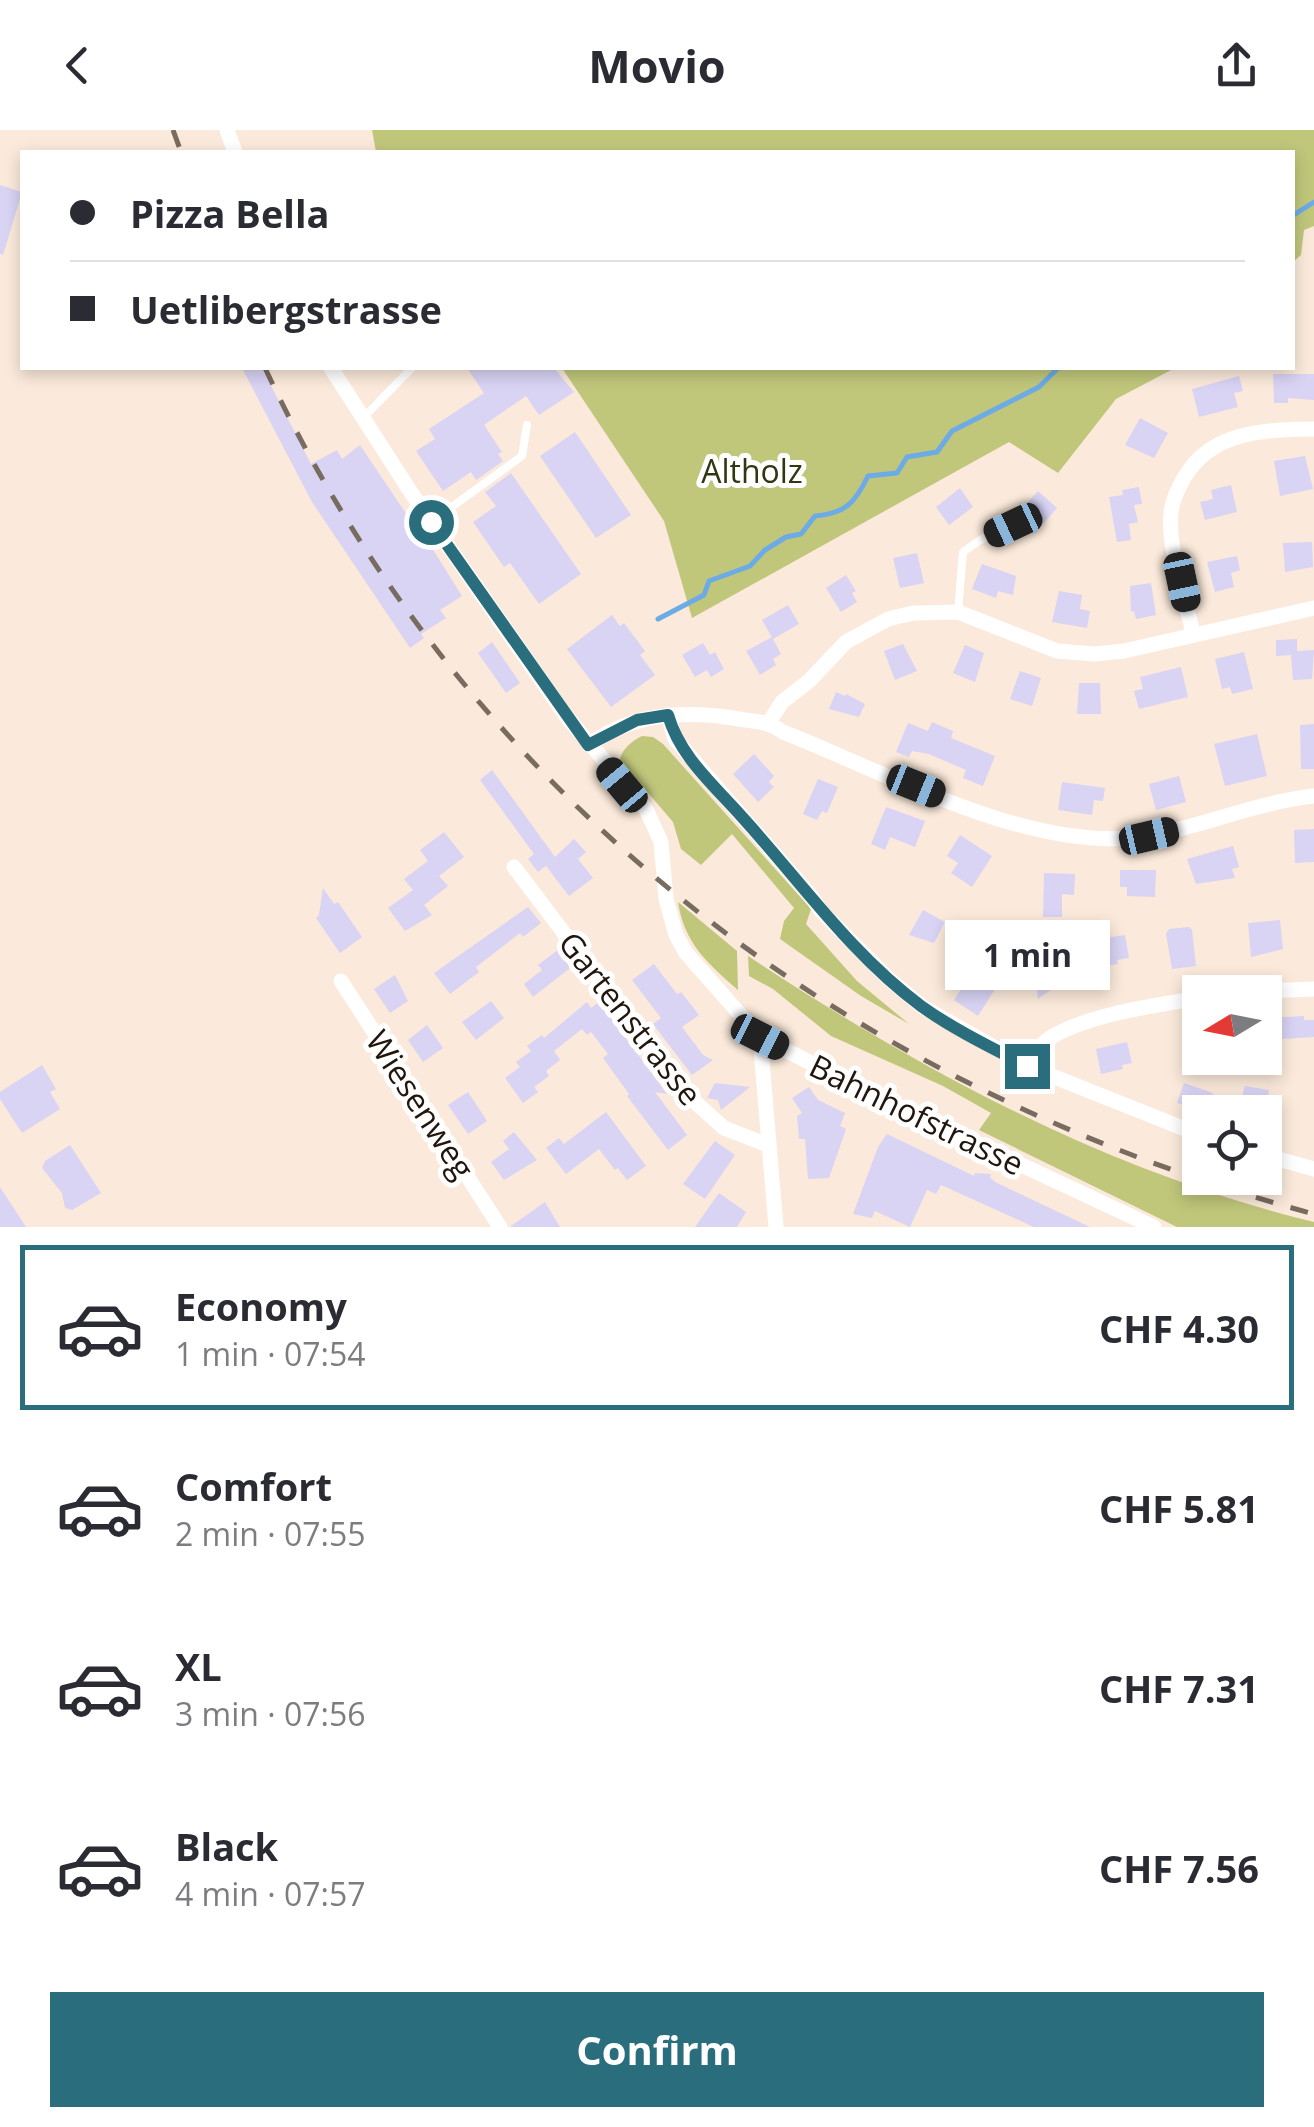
<!DOCTYPE html>
<html lang="en">
<head>
<meta charset="utf-8">
<style>
	body { margin:0; font-family:"Open Sans",sans-serif; background:#f2f2f3; color:#2b2b33; height:100vh; display:flex; flex-direction:column; font-size:38px; white-space:nowrap }
	* { box-sizing:border-box; margin:0 }
	p { font-size:32px; color:#7c7c81 }
	.icon { flex:none; width:55px; height:55px; fill:none; stroke:currentColor; stroke-width:2; stroke-linecap:round; stroke-linejoin:round }
	.map { position:relative; height:1097px; overflow:hidden }
	.panel { display:flex; flex-direction:column; background:#fff; flex:1 }
	.panel>* { flex:none }
	.guide { position:absolute; left:20px; top:20px; width:1275px; height:220px; border-radius:0px; box-shadow:0 5px 15px #0003; display:grid; align-content:center; height:220px; padding:0 50px; background:#fff }
	.needle { width:65px; rotate:260deg }
	.controls { position:absolute; left:1182px; top:845px; display:grid; gap:20px }
	.controls a { display:grid; place-items:center; width:100px; height:100px; border-radius:0px; background:#fff; box-shadow:0 5px 15px #0003; font-size:50px }
	.end { position:absolute; width:45px; height:45px; margin:-22px; border:12px solid #2a6e7e; background:#fff; box-shadow:0 0 0 5px #fff }
	.from { border-radius:50% }
	.bubble { position:absolute; height:70px; border-radius:0px; background:#fff; box-shadow:0 5px 15px #0003; font-size:32px; font-weight:700; line-height:70px; text-align:center }
	.car { position:absolute; width:30px; height:60px; margin:-30px -15px; border-radius:12px; box-shadow:0 0 8px 2px #0007; background:linear-gradient(#222 24%,#8ab4d8 0 40%,#222 0 76%,#8ab4d8 0 86%,#222 0) }
	.guide b { display:flex; align-items:center; gap:35px; height:95px; font-size:38px }
	.guide b+b { border-top:2px solid #e1e1e2 }
	.guide i { width:25px; height:25px; background:#2b2b33 }
	ul { padding:18px 0 0; list-style:none }
	li { display:flex; align-items:center; gap:30px; height:165px; margin:0 20px 15px; padding:0 30px; border:5px solid transparent; border-radius:0px }
	li div { flex:1 }
	li b { display:block; font-size:38px }
	li em { font-style:normal; font-weight:700 }
	li.on { border-color:#2a6e7e }
	li>.icon { width:90px; height:90px; stroke-width:1.5 }
	.cta { display:flex; gap:20px; margin-top:auto; padding:20px 50px }
	.cta a { flex:1; height:115px; border-radius:0px; background:#2a6e7e; color:#fff; font-size:40px; font-weight:700; line-height:115px; text-align:center }
	header { display:flex; justify-content:space-between; align-items:center; height:130px; padding:0 50px; background:#fff; font-size:45px; font-weight:700 }
	.map>svg:first-child { display:block }
	.green { fill:#c0c77b }
	.lines { fill:none; stroke-linecap:round; stroke-linejoin:round }
	.stream { stroke:#6dabe6; stroke-width:5 }
	.building { fill:#d9d3f4 }
	.service { stroke:#fff; stroke-width:8 }
	.minor { stroke:#fff; stroke-width:15 }
	.rail { stroke:#786b60; stroke-width:5; stroke-dasharray:18 18; stroke-linecap:butt }
	.route { stroke:#2a6e7e; stroke-width:12 }
	.labels { text-anchor:middle; dominant-baseline:central; stroke-width:10; stroke-linejoin:round; paint-order:stroke }
	.park-label { font-size:32px; fill:#333612; stroke:#fff }
	.street-label { font-size:32px; fill:#20160d; stroke:#fff }
</style>
</head>
<body>
<header><svg class="icon" aria-label="back" viewBox="0 0 24 24"><path d="M15 5l-7 7 7 7"/></svg>Movio<svg class="icon" aria-label="share" viewBox="0 0 24 24"><path d="M12 15V3M7 8l5-5 5 5M5 13v7h14v-7"/></svg></header>
<div class="map">
<svg width="1314" height="1097" viewBox="0 0 1314 1097">
	<rect width="100%" height="100%" fill="#fbeadb"/>
	<!-- green -->
	<g class="green">
		<polygon points="372,0 1314,0 1314,96 1304,100 1301,125 1293,132 1292,22 376,22"/>
		<polygon points="562,238 1175,238 1116,269 1058,343 1009,312 692,488 664,391"/>
		<path d="M642 606 653 607 663 614 811 779 806 794 857 851 909 894 861 866 780 809 784 791 794 778 732 704 701 735 681 719 673 692 638 651 620 636C618 622 630 612 642 606Z"/>
		<path d="M678 772 737 821 738 860C708 834 684 813 678 772Z"/>
		<path d="M748 826C923 942 1108 1042 1314 1092V1097H1177L979 1000 991 983 943 956 831 906 773 859 749 846Z"/>
	</g>
	<g class="lines">
		<!-- stream -->
		<g class="stream">
			<polyline points="1292,86 1314,72"/>
			<path d="M658 489 704 465 709 451 750 436 765 420 786 407 801 404 815 386C846 383 855 373 868 346L897 343 907 327 937 322 952 301 1039 257 1058 238"/>
		</g>
	</g>
	<!-- building -->
	<g class="building">
		<polygon points="0,55 22,62 3,125 0,124"/>
		<polygon points="242,238 262,238 311,334 337,320 342,329 360,315 409,388 412,386 462,466 440,480 446,488 421,504 424,508 410,518 312,372"/>
		<polygon points="467,238 554,238 574,262 539,285 526,266 484,295 502,322 498,324 503,331 476,350 471,342 443,361 416,321 435,309 429,299 484,263"/>
		<polygon points="1273,244 1314,244 1314,270 1288,268 1288,273 1274,273"/>
		<polygon points="1239,246 1243,261 1234,263 1238,277 1199,287 1192,259"/>
		<polygon points="1140,288 1168,303 1154,328 1125,315"/>
		<polygon points="575,302 631,385 596,408 540,326"/>
		<polygon points="1305,326 1313,359 1280,366 1274,331"/>
		<polygon points="511,343 581,444 539,474 510,433 504,437 473,392 496,376 485,362"/>
		<polygon points="1231,355 1237,382 1205,390 1200,372 1213,369 1211,360"/>
		<polygon points="1139,357 1142,374 1134,375 1138,392 1129,394 1131,410 1117,412 1109,367 1123,365 1122,360"/>
		<polygon points="960,358 973,377 949,395 936,377"/>
		<polygon points="1038,361 1057,378 1035,403 1015,386"/>
		<polygon points="1312,412 1313,437 1285,442 1283,413"/>
		<polygon points="917,423 924,453 900,458 893,428"/>
		<polygon points="1237,426 1240,440 1231,443 1234,457 1215,462 1207,432"/>
		<polygon points="982,434 1016,446 1013,465 998,461 996,468 972,459"/>
		<polygon points="846,445 856,461 852,463 857,472 841,482 826,458"/>
		<polygon points="1151,453 1156,485 1136,489 1134,481 1131,482 1130,456"/>
		<polygon points="1059,461 1082,465 1080,479 1090,481 1087,498 1052,492"/>
		<polygon points="788,475 799,494 773,509 762,490"/>
		<polygon points="612,485 620,496 624,493 645,521 640,525 655,545 611,577 567,519"/>
		<polygon points="772,507 781,524 773,529 776,535 760,545 746,521"/>
		<polygon points="1297,509 1297,521 1314,520 1312,549 1293,550 1291,525 1276,526 1276,510"/>
		<polygon points="492,512 520,553 506,563 478,523"/>
		<polygon points="703,513 710,525 715,522 724,539 711,547 707,540 695,547 682,525"/>
		<polygon points="903,514 917,541 895,550 884,521"/>
		<polygon points="965,515 984,523 975,552 953,543"/>
		<polygon points="1244,522 1253,559 1232,564 1230,557 1222,559 1215,529"/>
		<polygon points="1181,537 1188,567 1139,579 1134,561 1143,559 1140,547"/>
		<polygon points="1020,541 1041,548 1032,576 1010,569"/>
		<polygon points="1079,553 1100,553 1101,584 1077,584"/>
		<polygon points="836,562 845,566 846,564 865,574 859,587 829,579"/>
		<polygon points="932,592 953,601 951,608 995,626 983,656 963,648 966,640 929,624 912,621 909,627 896,622 908,593 928,601"/>
		<polygon points="1314,594 1314,639 1301,639 1300,595"/>
		<polygon points="1257,604 1267,646 1225,656 1214,614"/>
		<polygon points="754,624 774,646 769,652 774,657 758,672 733,644"/>
		<polygon points="492,640 555,727 574,709 586,722 578,729 593,748 569,766 546,736 538,742 528,729 534,724 480,650"/>
		<polygon points="1179,646 1186,672 1156,680 1149,654"/>
		<polygon points="818,649 838,657 827,683 822,681 817,690 803,684"/>
		<polygon points="1062,652 1105,658 1103,671 1094,670 1092,685 1058,680"/>
		<polygon points="886,677 925,691 915,717 890,707 885,720 871,714"/>
		<polygon points="1314,699 1314,732 1295,733 1294,700"/>
		<polygon points="444,702 464,727 439,746 448,756 424,775 432,785 405,801 388,778 413,760 404,749 428,731 420,720"/>
		<polygon points="960,705 992,726 972,757 951,743 958,733 947,726"/>
		<polygon points="1233,716 1239,737 1232,739 1235,748 1196,754 1187,729"/>
		<polygon points="1120,740 1156,740 1155,767 1127,766 1127,757 1120,757"/>
		<polygon points="1044,743 1075,744 1074,765 1062,764 1062,787 1043,787"/>
		<polygon points="323,758 334,774 338,772 362,807 340,823 316,788 319,785"/>
		<polygon points="528,777 541,793 523,807 520,803 476,837 479,842 450,864 434,843"/>
		<polygon points="923,780 945,792 934,813 909,805"/>
		<polygon points="1280,790 1283,819 1251,827 1248,793"/>
		<polygon points="1189,797 1192,800 1196,836 1172,839 1166,804 1169,799"/>
		<polygon points="1125,805 1129,828 1117,830 1118,834 1096,837 1092,810"/>
		<polygon points="1057,813 1063,845 1095,846 1096,855 1052,859 1038,869 1036,853 1025,833 1026,826 1051,820"/>
		<polygon points="990,815 993,816 985,843 995,863 993,862 978,886 954,870 970,846 953,834 977,835"/>
		<polygon points="558,820 570,838 533,867 524,854 542,840 538,835"/>
		<polygon points="654,834 677,864 681,862 699,885 682,897 703,925 713,930 692,945 653,894 661,888 632,850"/>
		<polygon points="395,845 408,871 390,883 374,859"/>
		<polygon points="491,871 504,888 476,910 462,892"/>
		<polygon points="587,872 591,878 599,872 667,964 655,962 687,1005 668,1020 627,966 629,964 603,928 608,924 591,902 587,905 582,899 554,921 560,930 546,941 549,946 534,957 538,962 523,973 505,948 520,937 516,932 531,921 527,916 542,905 544,908"/>
		<polygon points="1304,886 1304,890 1314,890 1314,907 1265,910 1265,888"/>
		<polygon points="427,895 443,918 423,932 408,910"/>
		<polygon points="1127,912 1132,933 1122,935 1123,939 1101,944 1096,919"/>
		<polygon points="42,935 56,959 50,962 60,979 22,1003 0,969 0,962"/>
		<polygon points="715,953 750,957 721,980 718,970 707,968"/>
		<polygon points="1184,953 1213,963 1207,982 1177,973"/>
		<polygon points="1245,956 1269,960 1266,982 1237,982"/>
		<polygon points="809,957 818,970 845,983 840,996 846,999 829,1048 808,1049 805,1009 799,1009 797,986 802,983 792,968"/>
		<polygon points="468,962 487,991 468,1004 448,975"/>
		<polygon points="606,982 646,1036 627,1050 618,1038 615,1040 599,1019 566,1044 546,1018 559,1008 564,1014"/>
		<polygon points="514,1002 537,1030 504,1050 491,1032 509,1019 503,1011"/>
		<polygon points="887,1004 974,1046 975,1043 991,1044 990,1048 997,1053 1090,1097 1034,1097 941,1055 936,1064 927,1060 910,1097 875,1081 872,1088 853,1084 878,1017"/>
		<polygon points="715,1011 735,1025 705,1069 683,1054"/>
		<polygon points="70,1015 101,1063 72,1080 65,1078 62,1063 42,1038 45,1031"/>
		<polygon points="0,1057 26,1097 0,1097"/>
		<polygon points="719,1063 746,1082 737,1097 695,1097"/>
		<polygon points="545,1072 560,1097 511,1097 511,1096"/>
	</g>
	<g class="lines">
		<!-- service -->
		<g class="service">
			<polyline points="363,288 412,238"/>
			<polyline points="431,392 522,326 527,295"/>
			<polyline points="958,482 963,422 980,410 1013,395"/>
		</g>
		<!-- minor -->
		<g class="minor">
			<polyline points="227,0 235,22"/>
			<polyline points="331,238 412,364 566,586 646,679 661,712 666,769 676,805 686,823 760,907 887,972 1154,1097"/>
			<path d="M1193 504C1186 469 1167 418 1171 383 1172 370 1178 359 1184 348 1212 300 1265 300 1314 299"/>
			<polyline points="668,585 675,609 811,766 821,781 889,849 923,877 1027,936 1200,1005"/>
			<polyline points="769,592 782,572 809,551 846,512 888,489 913,483 958,482 1057,521 1095,524 1124,521 1314,478"/>
			<path d="M589 615C633 582 687 580 739 589 757 592 768 591 783 602 885 642 1020 717 1129 708 1192 702 1250 673 1314 666"/>
			<polyline points="514,737 685,963 724,998 768,1015"/>
			<polyline points="341,851 500,1097"/>
			<polyline points="1242,862 1314,859"/>
			<polyline points="760,907 776,1097"/>
			<path d="M1027 936C1035 924 1041 913 1053 906 1092 884 1156 875 1200 868"/>
			<polyline points="1265,1025 1314,1039"/>
		</g>
		<!-- rail -->
		<g class="rail">
			<polyline points="173,0 181,22"/>
			<path d="M265 238C469 675 854 960 1314 1084"/>
		</g>
	</g>
	<g class="lines">
		<!-- route -->
		<path class="route" d="M431 392 588 615 637 590 668 585C680 627 714 655 743 688 801 752 851 824 921 876 953 899 992 918 1027 936"/>
	</g>
	<g class="labels">
		<!-- park labels -->
		<g class="park-label">
			<text x="752" y="340">Altholz</text>
		</g>
		<!-- street labels -->
		<g class="street-label">
			<text transform="translate(631 888) rotate(52)">Gartenstrasse</text>
			<text transform="translate(421 974) rotate(57)">Wiesenweg</text>
			<text transform="translate(917 984) rotate(26)">Bahnhofstrasse</text>
		</g>
	</g>
</svg>
<div class="controls">
<a><svg class="needle" viewBox="-14 -14 28 28"><path d="M0-13l5 13h-10z" fill="#e53935"/><path d="M0 13l5-13h-10z" fill="#7c7c81"/></svg></a>
<a><svg class="icon" aria-label="locate" viewBox="0 0 24 24"><circle cx="12" cy="12" r="6"/><path d="M12 2v4M12 18v4M2 12h4M18 12h4"/></svg></a>
</div>
<i class="end from" style="left:431px;top:392px"></i>
<i class="end" style="left:1027px;top:936px"></i>
<div class="bubble" style="left:945px;top:790px;width:165px">1 min</div>
<i class="car" style="left:1013px;top:395px;rotate:245deg"></i>
<i class="car" style="left:1182px;top:452px;rotate:168deg"></i>
<i class="car" style="left:622px;top:655px;rotate:320deg"></i>
<i class="car" style="left:916px;top:656px;rotate:112deg"></i>
<i class="car" style="left:1149px;top:706px;rotate:77deg"></i>
<i class="car" style="left:760px;top:907px;rotate:117deg"></i>
<div class="guide">
<b><i class="from"></i>Pizza Bella</b>
<b><i></i>Uetlibergstrasse</b>
</div>
</div>
<section class="panel">
<ul>
<li class="on"><svg class="icon" aria-label="car" viewBox="0 0 24 24"><path d="M5 17H2v-5l4-1 3-4h7l3 4 3 1v5h-3M9 17h6M6 11h13"/><circle cx="7" cy="17" r="2"/><circle cx="17" cy="17" r="2"/></svg><div><b>Economy</b><p>1 min · 07:54</p></div><em>CHF 4.30</em></li>
<li><svg class="icon" aria-label="car" viewBox="0 0 24 24"><path d="M5 17H2v-5l4-1 3-4h7l3 4 3 1v5h-3M9 17h6M6 11h13"/><circle cx="7" cy="17" r="2"/><circle cx="17" cy="17" r="2"/></svg><div><b>Comfort</b><p>2 min · 07:55</p></div><em>CHF 5.81</em></li>
<li><svg class="icon" aria-label="car" viewBox="0 0 24 24"><path d="M5 17H2v-5l4-1 3-4h7l3 4 3 1v5h-3M9 17h6M6 11h13"/><circle cx="7" cy="17" r="2"/><circle cx="17" cy="17" r="2"/></svg><div><b>XL</b><p>3 min · 07:56</p></div><em>CHF 7.31</em></li>
<li><svg class="icon" aria-label="car" viewBox="0 0 24 24"><path d="M5 17H2v-5l4-1 3-4h7l3 4 3 1v5h-3M9 17h6M6 11h13"/><circle cx="7" cy="17" r="2"/><circle cx="17" cy="17" r="2"/></svg><div><b>Black</b><p>4 min · 07:57</p></div><em>CHF 7.56</em></li>
</ul>
<div class="cta"><a>Confirm</a></div>
</section>
</body>
</html>
